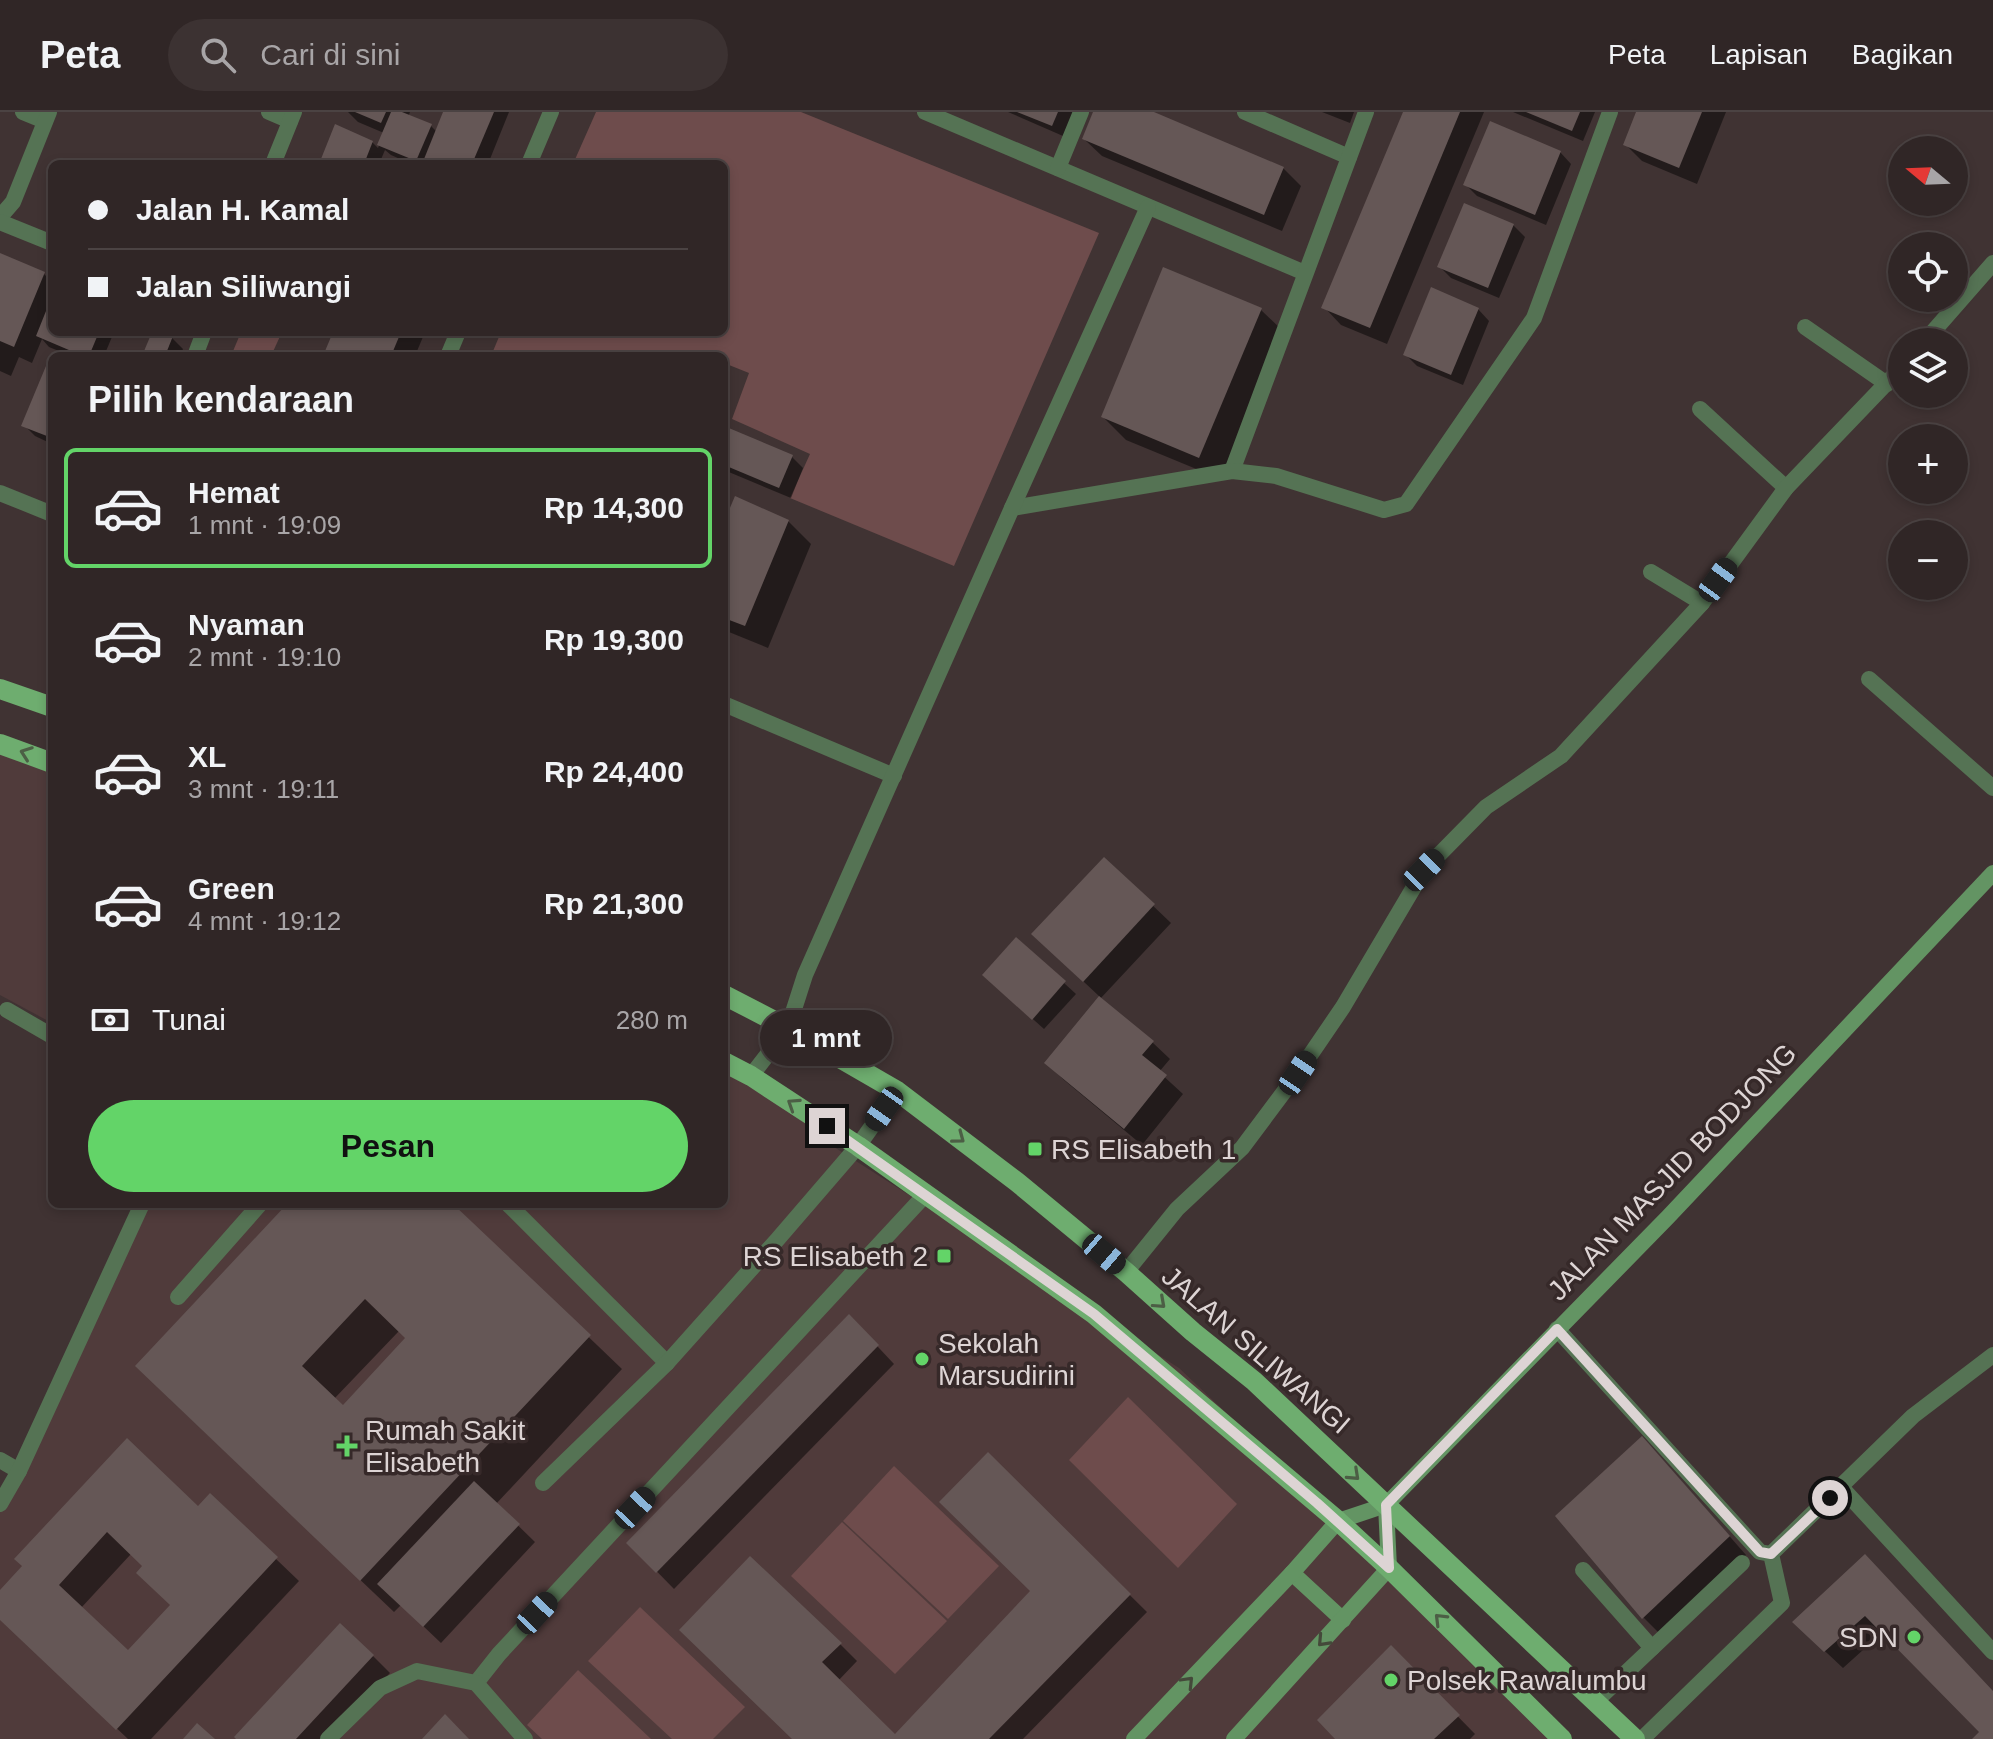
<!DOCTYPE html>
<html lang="id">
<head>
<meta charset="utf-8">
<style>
	body { margin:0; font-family:Arial,sans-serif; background:#3c3232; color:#f1f3f6; height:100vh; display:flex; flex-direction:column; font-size:30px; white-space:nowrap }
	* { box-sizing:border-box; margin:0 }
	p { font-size:26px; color:#a8a5a7 }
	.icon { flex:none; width:44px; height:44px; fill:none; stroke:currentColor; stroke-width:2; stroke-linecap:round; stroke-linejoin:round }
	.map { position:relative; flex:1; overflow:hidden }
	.side { position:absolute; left:48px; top:240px; width:680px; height:856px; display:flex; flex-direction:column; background:#302626; border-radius:12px; box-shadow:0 4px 12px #0003,0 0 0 2px #4b4343 }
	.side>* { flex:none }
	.guide { position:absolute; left:48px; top:48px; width:680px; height:176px; border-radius:12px; box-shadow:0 4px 12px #0003,0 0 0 2px #4b4343; display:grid; align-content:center; height:176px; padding:0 40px; background:#302626 }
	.needle { width:52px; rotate:289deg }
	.tools { position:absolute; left:1888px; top:24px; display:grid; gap:16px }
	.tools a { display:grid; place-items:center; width:80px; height:80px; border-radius:50%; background:#302626; box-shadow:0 4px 12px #0003,0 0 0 2px #4b4343; font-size:40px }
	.end { position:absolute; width:36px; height:36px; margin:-18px; border:10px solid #ddd4d4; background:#111; box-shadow:0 0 0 4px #111 }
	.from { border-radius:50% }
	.bubble { position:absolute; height:56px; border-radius:28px; background:#302626; box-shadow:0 4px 12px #0003,0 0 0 2px #4b4343; font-size:26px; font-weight:800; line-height:56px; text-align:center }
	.car { position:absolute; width:24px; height:48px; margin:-24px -12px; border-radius:10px; box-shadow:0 0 6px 2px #0007; background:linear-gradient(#222 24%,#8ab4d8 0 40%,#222 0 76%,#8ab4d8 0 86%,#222 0) }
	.guide b { display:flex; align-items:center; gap:28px; height:76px; font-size:30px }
	.guide b+b { border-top:2px solid #4b4343 }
	.guide i { width:20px; height:20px; background:#f1f3f6 }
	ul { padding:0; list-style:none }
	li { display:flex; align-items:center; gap:24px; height:120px; margin:0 16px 12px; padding:0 24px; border:4px solid transparent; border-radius:12px }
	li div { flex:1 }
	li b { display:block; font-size:30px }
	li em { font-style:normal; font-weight:800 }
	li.active { border-color:#63d468 }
	li>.icon { width:72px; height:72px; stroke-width:1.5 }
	h2 { padding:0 40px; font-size:36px; line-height:96px }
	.pay { display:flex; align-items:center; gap:20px; height:88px; padding:0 40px; font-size:30px }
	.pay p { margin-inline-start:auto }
	.primary-button { display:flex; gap:16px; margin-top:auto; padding:16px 40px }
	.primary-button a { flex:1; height:92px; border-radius:48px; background:#63d468; color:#111; font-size:32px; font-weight:800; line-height:92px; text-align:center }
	header { display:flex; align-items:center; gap:48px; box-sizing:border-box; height:112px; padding:0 40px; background:#302626; border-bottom:2px solid #4b4343 }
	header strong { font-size:38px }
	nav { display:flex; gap:44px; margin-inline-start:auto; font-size:28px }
	.search { width:560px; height:72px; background:#3c3232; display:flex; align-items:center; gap:20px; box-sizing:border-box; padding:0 28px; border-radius:44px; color:#a8a5a7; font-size:30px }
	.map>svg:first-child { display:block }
	.built { fill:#503b3b }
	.green { fill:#6e4c4c }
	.shadow { fill:#0007; fill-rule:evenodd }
	.building { fill:#655756; fill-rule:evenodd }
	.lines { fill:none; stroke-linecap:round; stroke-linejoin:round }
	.lane { stroke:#557354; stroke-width:16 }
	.street { stroke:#557354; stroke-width:16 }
	.secondary { stroke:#639463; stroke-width:16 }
	.primary { stroke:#6ead6f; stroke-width:20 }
	.oneway { stroke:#4c5e45 }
	.oneway2 { stroke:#44493a }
	.route { stroke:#ddd4d4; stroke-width:10 }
	.poi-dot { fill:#63d468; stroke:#362929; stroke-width:3 }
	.labels { text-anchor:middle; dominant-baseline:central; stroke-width:7; stroke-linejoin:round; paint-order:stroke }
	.poi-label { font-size:28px; fill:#ddd4d4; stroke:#362929; text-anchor:start }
	.street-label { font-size:28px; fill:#ddd4d4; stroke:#362929 }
</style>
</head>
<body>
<header>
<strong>Peta</strong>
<div class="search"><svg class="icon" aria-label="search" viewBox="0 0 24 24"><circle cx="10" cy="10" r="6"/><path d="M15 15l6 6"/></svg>Cari di sini</div>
<nav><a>Peta</a><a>Lapisan</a><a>Bagikan</a></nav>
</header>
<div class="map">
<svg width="1993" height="1627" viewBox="0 0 1993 1627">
	<rect width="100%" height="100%" fill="#403333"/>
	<!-- built -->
	<g class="built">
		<polygon points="0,631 52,650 52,911 0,883"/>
		<polygon points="724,950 751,964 834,1035 1179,1256 1570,1627 0,1627 0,1380 149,1092 724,1092"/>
	</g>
	<!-- green -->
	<g class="green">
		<polygon points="596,0 801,0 1099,121 954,454 790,386 810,342 732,307 749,261 724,251 724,244 491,244 501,220 724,220 724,52 573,52"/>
		<polygon points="241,220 282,220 271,244 231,244"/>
		<polygon points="1128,1285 1237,1392 1178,1456 1069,1348"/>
		<polygon points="894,1354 999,1454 948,1507 843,1409"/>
		<polygon points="842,1410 947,1509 895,1562 791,1464"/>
		<polygon points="640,1495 745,1595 713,1627 672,1627 588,1549"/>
		<polygon points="578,1558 651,1627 542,1627 527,1613"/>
	</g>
	<!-- shadow -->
	<g class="shadow">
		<polygon points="348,0 410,0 408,5 431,14 437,20 445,0 509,0 488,52 411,52 391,43 385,38 379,52 321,52 372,30 378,36 384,21 358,10"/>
		<polygon points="1008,0 1074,0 1063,24"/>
		<polygon points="1096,0 1148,0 1283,56 1301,74 1282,119 1102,44 1084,27"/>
		<polygon points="1322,0 1354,0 1350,11"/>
		<polygon points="1405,0 1484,0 1387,232 1341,213 1324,195"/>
		<polygon points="1513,0 1595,0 1583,29"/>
		<polygon points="1638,0 1726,0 1697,72 1642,49 1625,32"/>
		<polygon points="1560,40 1571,52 1546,113 1477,84 1466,73"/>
		<polygon points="1513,113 1525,125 1499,186 1451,166 1440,155"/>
		<polygon points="0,143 44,162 52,170 52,220 114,220 104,244 71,244 49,235 42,227 32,251 19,245 11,264 0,259"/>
		<polygon points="1478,197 1489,209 1463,273 1417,254 1405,242"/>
		<polygon points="1261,198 1284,220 1223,368 1126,328 1103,305"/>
		<polygon points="154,220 172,226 183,237 180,244 144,244"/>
		<polygon points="335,220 425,220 415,244 325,244"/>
		<polygon points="52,259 52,332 35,324 24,313"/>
		<polygon points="724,317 792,345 803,356 791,386 724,358"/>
		<polygon points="788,409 811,432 768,536 724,518 724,415"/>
		<polygon points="1104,747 1171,811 1100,887 1152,930 1170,947 1159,960 1183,982 1142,1033 1064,968 1046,951 1100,885 1051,839"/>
		<polygon points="1064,871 1076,882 1044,917 996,874"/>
		<path d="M289 1092H450L622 1257 496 1392 535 1430 441 1531 401 1493 394 1500 170 1287ZM399 1219 407 1227 343 1295 334 1287Z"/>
		<polygon points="850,1205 894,1252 674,1477 629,1431"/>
		<path d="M127 1329 198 1396 276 1447 299 1469 151 1627H128L0 1506V1481ZM131 1442 144 1454 172 1494 128 1541 81 1496Z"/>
		<polygon points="988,1343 1147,1500 1023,1627 794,1627 682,1518 840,1532 857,1549 838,1569 895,1625 1033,1479"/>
		<polygon points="1659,1344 1746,1443 1661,1523 1644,1506 1558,1404"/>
		<polygon points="1865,1445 1993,1581 1993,1627 1975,1627 1982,1620 1883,1520 1843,1556 1812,1527"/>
		<polygon points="1391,1536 1475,1622 1470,1627 1338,1627"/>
		<polygon points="373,1544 390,1561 329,1627 238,1627"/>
	</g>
	<!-- building -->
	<g class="building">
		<polygon points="355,0 386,0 381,11"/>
		<polygon points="391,0 402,0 432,12 416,49 377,33"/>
		<polygon points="443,0 494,0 472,52 422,52"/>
		<polygon points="1017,0 1058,0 1052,14"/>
		<polygon points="1093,0 1154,0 1284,55 1264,103 1082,27"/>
		<polygon points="1403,0 1460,0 1370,216 1321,196"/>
		<polygon points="1526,0 1580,0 1572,19"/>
		<polygon points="1636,0 1702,0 1679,56 1623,33"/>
		<polygon points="1490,9 1561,39 1535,103 1463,73"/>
		<polygon points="335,12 373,29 364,52 319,52"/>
		<polygon points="1464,91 1514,112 1488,176 1437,155"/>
		<polygon points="0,141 45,160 14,235 0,229"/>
		<polygon points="1163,155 1262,196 1199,346 1101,305"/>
		<polygon points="1431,175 1479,196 1451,263 1403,243"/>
		<polygon points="52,184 52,220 99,220 89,244 83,244 36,224"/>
		<polygon points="152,220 164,220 173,224 165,244 142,244"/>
		<polygon points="333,220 401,220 391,244 323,244"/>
		<polygon points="46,254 52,256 52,326 21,314"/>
		<polygon points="724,314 793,343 779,376 724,353"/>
		<polygon points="735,384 789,408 745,514 724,506 724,410"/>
		<polygon points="1104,745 1155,792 1083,870 1031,822"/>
		<polygon points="1016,825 1066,869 1032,908 982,863"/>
		<polygon points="1099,884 1154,929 1142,943 1167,963 1124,1017 1044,951"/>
		<path d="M287 1092H453L591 1223 360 1469 135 1254ZM365 1187 405 1226 343 1293 302 1254Z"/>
		<polygon points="849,1202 879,1233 656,1461 626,1431"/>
		<polygon points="1642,1324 1730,1424 1642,1507 1555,1404"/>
		<path d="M127 1326 198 1394 210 1381 278 1445 116 1618 0 1508V1478L22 1454 14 1447ZM107 1420 142 1454 136 1461 170 1493 128 1538 59 1473Z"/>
		<polygon points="988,1340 1131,1482 989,1627 792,1627 679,1518 750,1444 842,1531 822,1550 895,1622 1030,1479 939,1390"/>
		<polygon points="474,1369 520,1412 423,1515 377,1472"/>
		<polygon points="1865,1442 1993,1579 1993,1627 1972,1627 1979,1620 1865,1504 1824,1540 1792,1510"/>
		<polygon points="340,1511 374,1543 296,1627 236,1627 234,1625"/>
		<polygon points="1391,1533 1460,1603 1434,1627 1335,1627 1317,1608"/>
		<polygon points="445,1602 469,1627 422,1627"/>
		<polygon points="197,1611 215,1627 183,1627"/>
	</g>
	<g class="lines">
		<!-- lane -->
		<g class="lane">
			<polyline points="508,1092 667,1251"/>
			<polyline points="178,1185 260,1092"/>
			<polyline points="1557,1217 1760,1440 1771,1442"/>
			<polyline points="543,1371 667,1251 777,1128 858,1034 897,979"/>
			<polyline points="1583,1458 1652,1536"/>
			<polyline points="476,1571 499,1542 926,1082"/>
			<polyline points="1595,1590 1742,1451"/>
			<polyline points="328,1627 380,1576 417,1559 476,1571 525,1627"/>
		</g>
		<!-- street -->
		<g class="street">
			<polyline points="23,0 45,9"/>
			<polyline points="269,0 290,9"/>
			<polyline points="925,0 1305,161"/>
			<polyline points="1245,0 1349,45"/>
			<polyline points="273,52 294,0"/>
			<polyline points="529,52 551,0"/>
			<polyline points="1058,56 1081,0"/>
			<polyline points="0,105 13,90 49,0"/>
			<polyline points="0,110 52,131"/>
			<polyline points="1805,215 1887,272"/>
			<polyline points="1924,230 1993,151"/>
			<polyline points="195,244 204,220"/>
			<polyline points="448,244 458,220"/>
			<polyline points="1700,297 1786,376"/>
			<polyline points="1232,359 1366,0"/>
			<polyline points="0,381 52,402"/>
			<polyline points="1012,396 1232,359 1276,364 1384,398 1406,392 1534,206 1610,0"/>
			<polyline points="1651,460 1702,491"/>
			<polyline points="1869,567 1993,676"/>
			<polyline points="724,592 894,664"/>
			<polyline points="7,898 52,924"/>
			<polyline points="751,964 788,916 805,863 1012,396 1148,95"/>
			<polyline points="1126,1160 1177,1097 1242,1036 1298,961 1343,895 1424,758 1486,695 1561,644 1702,491 1786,376 1902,255"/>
			<polyline points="0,1348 19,1359"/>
			<polyline points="1841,1375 1993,1540"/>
			<polyline points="0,1392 19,1359 142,1092"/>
			<polyline points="1642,1627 1782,1491 1771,1442 1913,1304 1993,1243"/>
		</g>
		<!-- secondary -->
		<g class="secondary">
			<polyline points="1292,1461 1343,1508"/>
			<polyline points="1134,1627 1292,1461 1338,1409 1386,1393 1668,1105 1993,761"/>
			<polyline points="1234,1627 1389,1456 1386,1393"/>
		</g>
		<!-- primary -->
		<g class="primary">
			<polyline points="0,577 52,595"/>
			<polyline points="0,632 52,651"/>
			<polyline points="724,883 788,916 897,979 1017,1070 1126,1160 1193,1220 1254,1269 1635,1627"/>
			<polyline points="724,950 751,964 858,1034 1094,1202 1338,1409 1389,1456 1562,1627"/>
		</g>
	</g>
	<!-- one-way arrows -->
	<defs><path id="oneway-chevron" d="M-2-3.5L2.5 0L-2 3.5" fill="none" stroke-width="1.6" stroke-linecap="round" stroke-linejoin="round" transform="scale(2)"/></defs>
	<g class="oneway">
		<use href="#oneway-chevron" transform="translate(26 641) rotate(-160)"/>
		<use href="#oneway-chevron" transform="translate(793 992) rotate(-147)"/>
		<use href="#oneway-chevron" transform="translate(959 1026) rotate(37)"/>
		<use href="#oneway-chevron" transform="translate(1160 1191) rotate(42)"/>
		<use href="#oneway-chevron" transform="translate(1354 1363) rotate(43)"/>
		<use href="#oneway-chevron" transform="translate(1440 1507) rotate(-135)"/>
	</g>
	<g class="oneway2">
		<use href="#oneway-chevron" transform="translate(1323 1529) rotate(133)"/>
		<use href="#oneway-chevron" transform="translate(1188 1570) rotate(-46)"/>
	</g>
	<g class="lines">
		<!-- route -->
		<polyline class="route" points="827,1014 1094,1202 1317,1391 1389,1456 1386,1393 1557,1217 1760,1440 1771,1442 1830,1386"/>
	</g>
	<!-- markers -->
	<g class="poi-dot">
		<rect x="1027" y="1029" width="16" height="16" rx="4"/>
		<rect x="936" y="1136" width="16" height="16" rx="4"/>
		<circle cx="922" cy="1247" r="8"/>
		<path d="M343 1322h8v8h8v8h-8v8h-8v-8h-8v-8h8z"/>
		<circle cx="1914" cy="1525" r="8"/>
		<circle cx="1391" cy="1568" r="8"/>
	</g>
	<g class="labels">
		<!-- poi labels -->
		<g class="poi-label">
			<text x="1051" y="1037">RS Elisabeth 1</text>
			<text x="928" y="1144" text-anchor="end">RS Elisabeth 2</text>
			<text x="938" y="1231">Sekolah<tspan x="938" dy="32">Marsudirini</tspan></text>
			<text x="365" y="1318">Rumah Sakit<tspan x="365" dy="32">Elisabeth</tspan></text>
			<text x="1898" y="1525" text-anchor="end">SDN</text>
			<text x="1407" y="1568">Polsek Rawalumbu</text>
		</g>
		<!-- street labels -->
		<g class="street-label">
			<text transform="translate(1672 1060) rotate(-46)">JALAN MASJID BODJONG</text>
			<text transform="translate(1256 1238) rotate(41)">JALAN SILIWANGI</text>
		</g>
	</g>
</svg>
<div class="tools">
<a><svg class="needle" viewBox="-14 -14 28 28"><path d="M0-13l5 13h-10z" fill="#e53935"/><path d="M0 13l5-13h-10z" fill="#a8a5a7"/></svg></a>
<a><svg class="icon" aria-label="locate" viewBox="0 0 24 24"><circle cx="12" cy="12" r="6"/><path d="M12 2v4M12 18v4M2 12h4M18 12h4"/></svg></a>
<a><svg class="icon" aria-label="layers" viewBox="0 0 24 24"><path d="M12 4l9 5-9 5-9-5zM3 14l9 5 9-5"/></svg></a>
<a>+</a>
<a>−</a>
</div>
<i class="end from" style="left:1830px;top:1386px"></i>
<i class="end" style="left:827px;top:1014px"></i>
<div class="bubble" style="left:760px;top:898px;width:132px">1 mnt</div>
<i class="car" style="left:1718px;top:468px;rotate:36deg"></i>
<i class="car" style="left:1424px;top:758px;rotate:44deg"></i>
<i class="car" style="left:1298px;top:961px;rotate:34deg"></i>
<i class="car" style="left:884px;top:997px;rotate:215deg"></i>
<i class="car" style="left:1104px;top:1142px;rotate:130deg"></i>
<i class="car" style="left:635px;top:1396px;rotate:43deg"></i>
<i class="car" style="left:537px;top:1501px;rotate:43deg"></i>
<div class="guide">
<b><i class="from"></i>Jalan H. Kamal</b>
<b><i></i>Jalan Siliwangi</b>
</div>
<section class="side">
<h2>Pilih kendaraan</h2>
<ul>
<li class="active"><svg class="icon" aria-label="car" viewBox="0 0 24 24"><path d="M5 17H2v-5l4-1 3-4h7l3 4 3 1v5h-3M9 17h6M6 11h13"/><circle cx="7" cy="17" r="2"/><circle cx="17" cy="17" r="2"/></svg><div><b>Hemat</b><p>1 mnt · 19:09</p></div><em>Rp 14,300</em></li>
<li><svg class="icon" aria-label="car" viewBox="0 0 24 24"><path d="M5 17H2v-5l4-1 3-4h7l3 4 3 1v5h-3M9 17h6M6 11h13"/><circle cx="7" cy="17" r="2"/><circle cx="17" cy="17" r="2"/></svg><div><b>Nyaman</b><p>2 mnt · 19:10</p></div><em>Rp 19,300</em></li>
<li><svg class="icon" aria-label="car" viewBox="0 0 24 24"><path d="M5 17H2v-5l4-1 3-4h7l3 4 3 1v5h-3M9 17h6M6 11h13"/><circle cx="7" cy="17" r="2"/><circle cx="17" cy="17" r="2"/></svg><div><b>XL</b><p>3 mnt · 19:11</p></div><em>Rp 24,400</em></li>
<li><svg class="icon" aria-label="car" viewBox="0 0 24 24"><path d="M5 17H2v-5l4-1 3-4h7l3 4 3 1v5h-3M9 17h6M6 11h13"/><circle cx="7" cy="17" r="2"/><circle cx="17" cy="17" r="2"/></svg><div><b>Green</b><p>4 mnt · 19:12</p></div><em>Rp 21,300</em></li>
</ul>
<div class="pay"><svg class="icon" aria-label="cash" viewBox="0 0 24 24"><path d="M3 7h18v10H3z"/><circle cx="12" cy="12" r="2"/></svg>Tunai<p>280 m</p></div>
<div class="primary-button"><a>Pesan</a></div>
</section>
</div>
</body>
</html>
